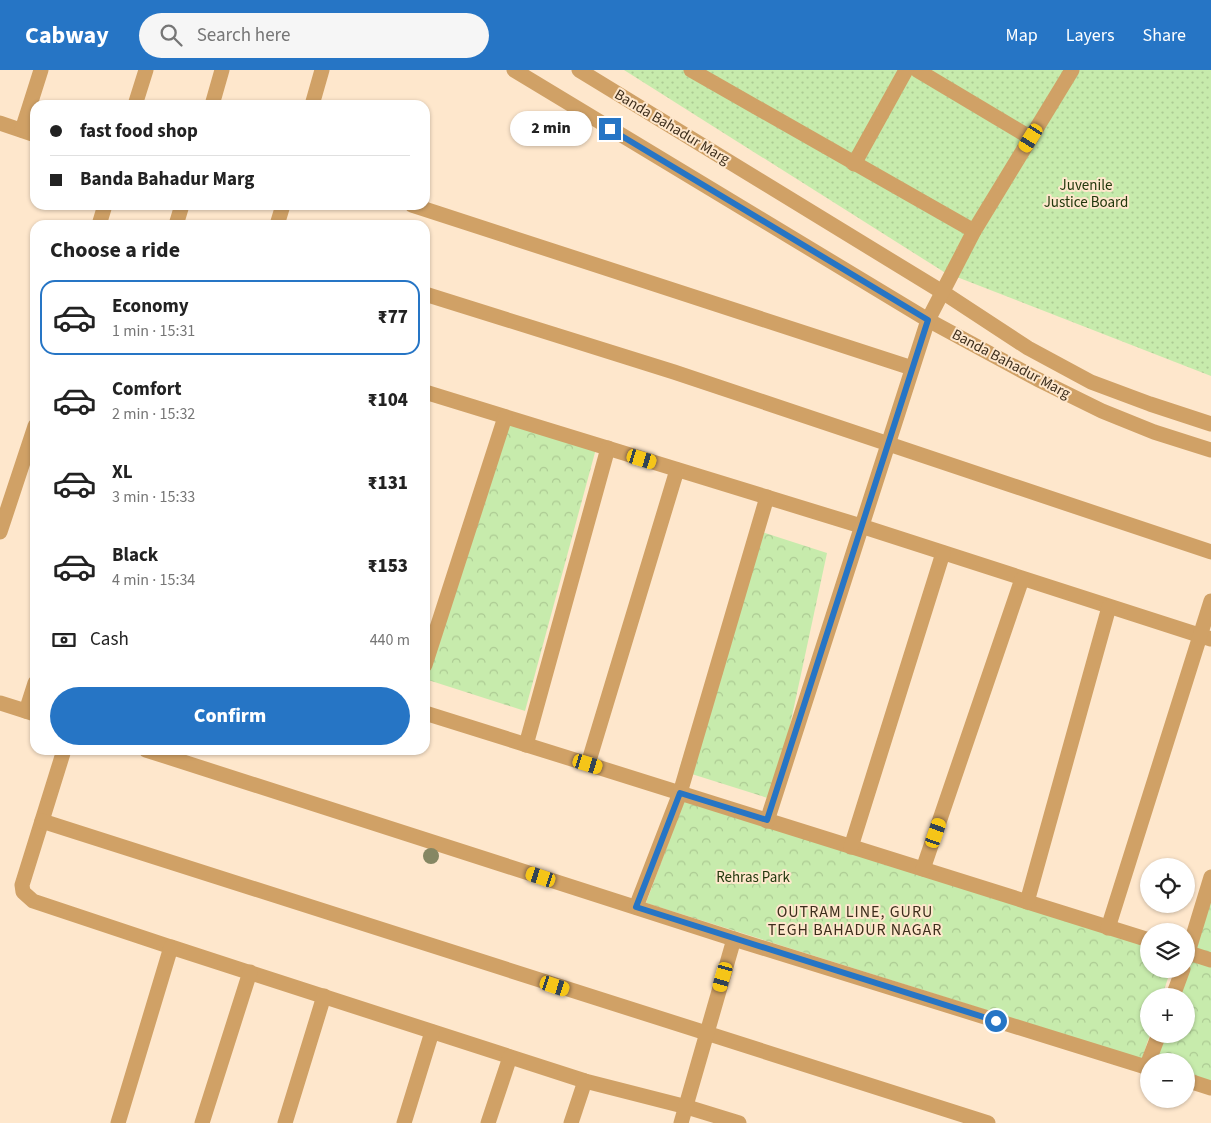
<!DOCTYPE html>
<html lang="en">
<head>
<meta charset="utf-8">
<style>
	body { margin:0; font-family:"Source Sans 3",sans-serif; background:#f6f6f6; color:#222; height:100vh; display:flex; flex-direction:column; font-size:19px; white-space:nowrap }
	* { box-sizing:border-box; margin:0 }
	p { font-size:16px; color:#767676 }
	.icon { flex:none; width:28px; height:28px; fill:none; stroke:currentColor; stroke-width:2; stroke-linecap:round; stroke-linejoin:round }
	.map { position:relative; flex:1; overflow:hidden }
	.drawer { position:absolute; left:30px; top:150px; width:400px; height:535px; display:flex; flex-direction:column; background:#fff; border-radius:15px; box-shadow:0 1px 4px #0004 }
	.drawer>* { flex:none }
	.guide { position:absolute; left:30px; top:30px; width:400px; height:110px; border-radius:15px; box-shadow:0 1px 4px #0004; display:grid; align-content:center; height:110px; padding:0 20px; background:#fff }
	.tools { position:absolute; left:1140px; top:788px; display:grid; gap:10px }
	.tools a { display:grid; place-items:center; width:55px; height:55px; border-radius:50%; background:#fff; box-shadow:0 1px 4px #0004; font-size:25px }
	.end { position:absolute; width:22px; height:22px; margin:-11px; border:6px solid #2675c5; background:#fff; box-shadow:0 0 0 2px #fff }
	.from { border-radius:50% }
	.bubble { position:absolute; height:35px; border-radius:18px; background:#fff; box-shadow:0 1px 4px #0004; font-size:16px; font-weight:800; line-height:35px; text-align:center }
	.car { position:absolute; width:15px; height:30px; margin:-15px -8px; border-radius:6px; box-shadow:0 0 4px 1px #0007; background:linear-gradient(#f5c518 24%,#345 0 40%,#f5c518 0 76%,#345 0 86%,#f5c518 0) }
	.guide b { display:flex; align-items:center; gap:18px; height:48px; font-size:19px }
	.guide b+b { border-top:1px solid #e0e0e0 }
	.guide i { width:12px; height:12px; background:#222 }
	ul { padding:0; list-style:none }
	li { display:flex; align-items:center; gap:15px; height:75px; margin:0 10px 8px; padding:0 10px; border:2px solid transparent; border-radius:15px }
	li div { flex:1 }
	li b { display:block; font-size:19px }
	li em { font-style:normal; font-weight:800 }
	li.selected { border-color:#2675c5 }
	li>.icon { width:45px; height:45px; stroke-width:1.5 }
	h2 { padding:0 20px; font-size:22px; line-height:60px }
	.pay { display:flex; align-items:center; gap:12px; height:55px; padding:0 20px; font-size:19px }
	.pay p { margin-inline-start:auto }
	.button { display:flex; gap:10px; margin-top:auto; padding:10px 20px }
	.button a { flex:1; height:58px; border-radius:30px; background:#2675c5; color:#fff; font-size:20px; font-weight:800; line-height:58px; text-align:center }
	header { display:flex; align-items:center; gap:30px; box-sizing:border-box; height:70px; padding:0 25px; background:#2675c5; color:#fff }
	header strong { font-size:24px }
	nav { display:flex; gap:28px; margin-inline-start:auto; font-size:18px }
	.search { width:350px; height:45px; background:#f6f6f6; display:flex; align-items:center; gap:12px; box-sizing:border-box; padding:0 18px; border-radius:28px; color:#767676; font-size:19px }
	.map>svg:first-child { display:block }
	.grass { fill:url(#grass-dots) }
	.park { fill:url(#park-crowns) }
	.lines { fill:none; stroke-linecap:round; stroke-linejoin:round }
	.minor { stroke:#d0a166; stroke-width:15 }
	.tree { fill:#858763 }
	.route { stroke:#2675c5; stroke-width:6 }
	.labels { text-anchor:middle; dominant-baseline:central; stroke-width:4; stroke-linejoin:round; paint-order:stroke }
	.street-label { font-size:15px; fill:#3d2e1c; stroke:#fee7cc }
	.park-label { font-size:15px; fill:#22380d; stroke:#fee7cc }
	.neighbourhood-label { font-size:16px; letter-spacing:1px; fill:#3d2e1c; stroke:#fee7cc }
</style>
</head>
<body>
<header>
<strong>Cabway</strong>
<div class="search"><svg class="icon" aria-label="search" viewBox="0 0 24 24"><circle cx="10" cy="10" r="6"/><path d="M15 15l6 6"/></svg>Search here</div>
<nav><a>Map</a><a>Layers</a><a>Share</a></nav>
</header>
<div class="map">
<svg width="1211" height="1053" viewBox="0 0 1211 1053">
	<defs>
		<pattern id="grass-dots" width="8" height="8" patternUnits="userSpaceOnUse" patternTransform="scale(1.25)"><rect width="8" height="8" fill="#c7ebac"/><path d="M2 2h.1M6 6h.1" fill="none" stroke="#acca93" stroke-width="1.8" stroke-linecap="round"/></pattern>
		<pattern id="park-crowns" width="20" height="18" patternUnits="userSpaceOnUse" patternTransform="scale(1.25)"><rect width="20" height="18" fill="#c7ebac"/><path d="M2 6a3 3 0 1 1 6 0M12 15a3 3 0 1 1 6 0" fill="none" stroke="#acca93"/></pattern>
	</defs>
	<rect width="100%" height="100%" fill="#fee7cc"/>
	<!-- grass -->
	<polygon class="grass" points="624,0 1211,0 1211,306 944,202"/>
	<!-- park -->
	<g class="park">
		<polygon points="505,347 597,375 525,641 425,609 425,581"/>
		<polygon points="756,460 827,483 774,730 679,700"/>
		<polygon points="686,725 1149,870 1149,899 1171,899 1162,926 1149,926 1150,964 1142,989 646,833"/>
		<polygon points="1211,822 1211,886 1194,881"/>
		<polygon points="1192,889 1211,895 1211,1012 1186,1005 1186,991 1155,991 1165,964 1186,964 1186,926 1178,926"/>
	</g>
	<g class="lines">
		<!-- minor -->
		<g class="minor">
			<polyline points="514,0 928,250 1037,309 1102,341 1154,362 1211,380"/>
			<polyline points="579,0 944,223 1028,278 1091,312 1150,334 1211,354"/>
			<polyline points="691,0 974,161"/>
			<polyline points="917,0 1031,68"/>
			<polyline points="135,35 146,0"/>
			<polyline points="212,35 222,0"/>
			<polyline points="312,35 322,0"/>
			<polyline points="0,53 35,65"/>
			<polyline points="22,60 41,0"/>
			<polyline points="854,94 906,0"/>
			<polyline points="412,135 912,298"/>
			<polyline points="99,155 105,135"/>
			<polyline points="176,155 182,135"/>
			<polyline points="277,155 283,135"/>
			<polyline points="425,224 674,302 1211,482"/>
			<polyline points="425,322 861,456 1211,569"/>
			<polyline points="0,462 35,356"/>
			<polyline points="425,595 505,347"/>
			<polyline points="0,633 35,644"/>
			<polyline points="26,641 35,613"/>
			<polyline points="425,643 1149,870"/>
			<polyline points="526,675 608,378"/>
			<polyline points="64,680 22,815 23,822 33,831 171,877"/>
			<polyline points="146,680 734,869 1149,998"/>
			<polyline points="588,694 677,400"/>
			<polyline points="42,751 988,1053"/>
			<polyline points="767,751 928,250 974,161 1072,0"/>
			<polyline points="851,777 943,483"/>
			<polyline points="923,799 1022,509"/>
			<polyline points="1027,832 1109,537"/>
			<polyline points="636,837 680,723 767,427"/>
			<polyline points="1108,858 1211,531"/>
			<polyline points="1186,882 1211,890"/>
			<polyline points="1186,889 1211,807"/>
			<polyline points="1173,926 1183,899"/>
			<polyline points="1146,998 1159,964"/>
			<polyline points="1186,1010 1211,1018"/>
			<polyline points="118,1053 171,877 585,1011 687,1037 739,1053"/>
			<polyline points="202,1053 250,902"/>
			<polyline points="285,1053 324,926"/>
			<polyline points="404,1053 432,962"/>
			<polyline points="488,1053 510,987"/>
			<polyline points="571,1053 585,1011"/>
			<polyline points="681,1053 734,869"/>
		</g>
	</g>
	<!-- trees -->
	<circle class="tree" cx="431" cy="786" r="8"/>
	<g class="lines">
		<!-- route -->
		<polyline class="route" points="610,59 928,250 767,750 680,723 636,837 996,951"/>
	</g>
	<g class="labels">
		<!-- street labels -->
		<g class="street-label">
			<text transform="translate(672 57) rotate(31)">Banda Bahadur Marg</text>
			<text transform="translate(1011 294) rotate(28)">Banda Bahadur Marg</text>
		</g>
		<!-- park labels -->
		<g class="park-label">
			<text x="1086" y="115">Juvenile<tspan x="1086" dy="17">Justice Board</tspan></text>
			<text x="753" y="807">Rehras Park</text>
		</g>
		<!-- neighbourhood labels -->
		<g class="neighbourhood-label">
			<text x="855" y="842">OUTRAM LINE, GURU<tspan x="855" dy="18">TEGH BAHADUR NAGAR</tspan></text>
		</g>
	</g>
</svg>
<div class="tools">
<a><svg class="icon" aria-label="locate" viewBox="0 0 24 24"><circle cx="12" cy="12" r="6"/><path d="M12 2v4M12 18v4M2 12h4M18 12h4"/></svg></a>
<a><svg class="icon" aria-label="layers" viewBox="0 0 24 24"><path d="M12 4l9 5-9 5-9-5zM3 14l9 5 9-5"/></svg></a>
<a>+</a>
<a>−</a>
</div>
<i class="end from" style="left:996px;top:951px"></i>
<i class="end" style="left:610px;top:59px"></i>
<div class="bubble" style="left:510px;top:41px;width:82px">2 min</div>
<i class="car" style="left:1031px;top:68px;rotate:212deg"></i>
<i class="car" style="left:642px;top:389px;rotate:107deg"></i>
<i class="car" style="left:588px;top:694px;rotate:107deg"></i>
<i class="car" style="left:936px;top:763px;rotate:19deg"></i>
<i class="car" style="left:541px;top:807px;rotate:288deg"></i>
<i class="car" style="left:723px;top:907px;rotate:196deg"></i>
<i class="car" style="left:555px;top:916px;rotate:108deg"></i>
<div class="guide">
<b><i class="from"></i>fast food shop</b>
<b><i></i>Banda Bahadur Marg</b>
</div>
<section class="drawer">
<h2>Choose a ride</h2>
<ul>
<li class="selected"><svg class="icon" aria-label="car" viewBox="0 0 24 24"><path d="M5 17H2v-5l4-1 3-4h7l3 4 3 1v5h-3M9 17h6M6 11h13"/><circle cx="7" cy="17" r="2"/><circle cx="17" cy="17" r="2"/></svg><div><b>Economy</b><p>1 min · 15:31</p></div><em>₹77</em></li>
<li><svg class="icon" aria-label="car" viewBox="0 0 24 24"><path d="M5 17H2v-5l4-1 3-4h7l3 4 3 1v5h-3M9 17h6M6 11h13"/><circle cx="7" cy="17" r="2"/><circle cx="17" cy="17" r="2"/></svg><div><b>Comfort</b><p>2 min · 15:32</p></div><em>₹104</em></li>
<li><svg class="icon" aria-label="car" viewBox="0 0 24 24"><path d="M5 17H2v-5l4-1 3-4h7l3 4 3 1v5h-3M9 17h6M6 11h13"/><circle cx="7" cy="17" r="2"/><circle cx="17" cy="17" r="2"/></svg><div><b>XL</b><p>3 min · 15:33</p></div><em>₹131</em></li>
<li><svg class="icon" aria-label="car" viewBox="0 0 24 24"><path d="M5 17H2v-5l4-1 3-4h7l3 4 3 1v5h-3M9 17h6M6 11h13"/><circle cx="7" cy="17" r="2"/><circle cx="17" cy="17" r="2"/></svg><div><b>Black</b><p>4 min · 15:34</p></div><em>₹153</em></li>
</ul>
<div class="pay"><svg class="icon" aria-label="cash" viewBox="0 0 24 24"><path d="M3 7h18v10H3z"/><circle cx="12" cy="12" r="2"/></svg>Cash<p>440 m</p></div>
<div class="button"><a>Confirm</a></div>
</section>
</div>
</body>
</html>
